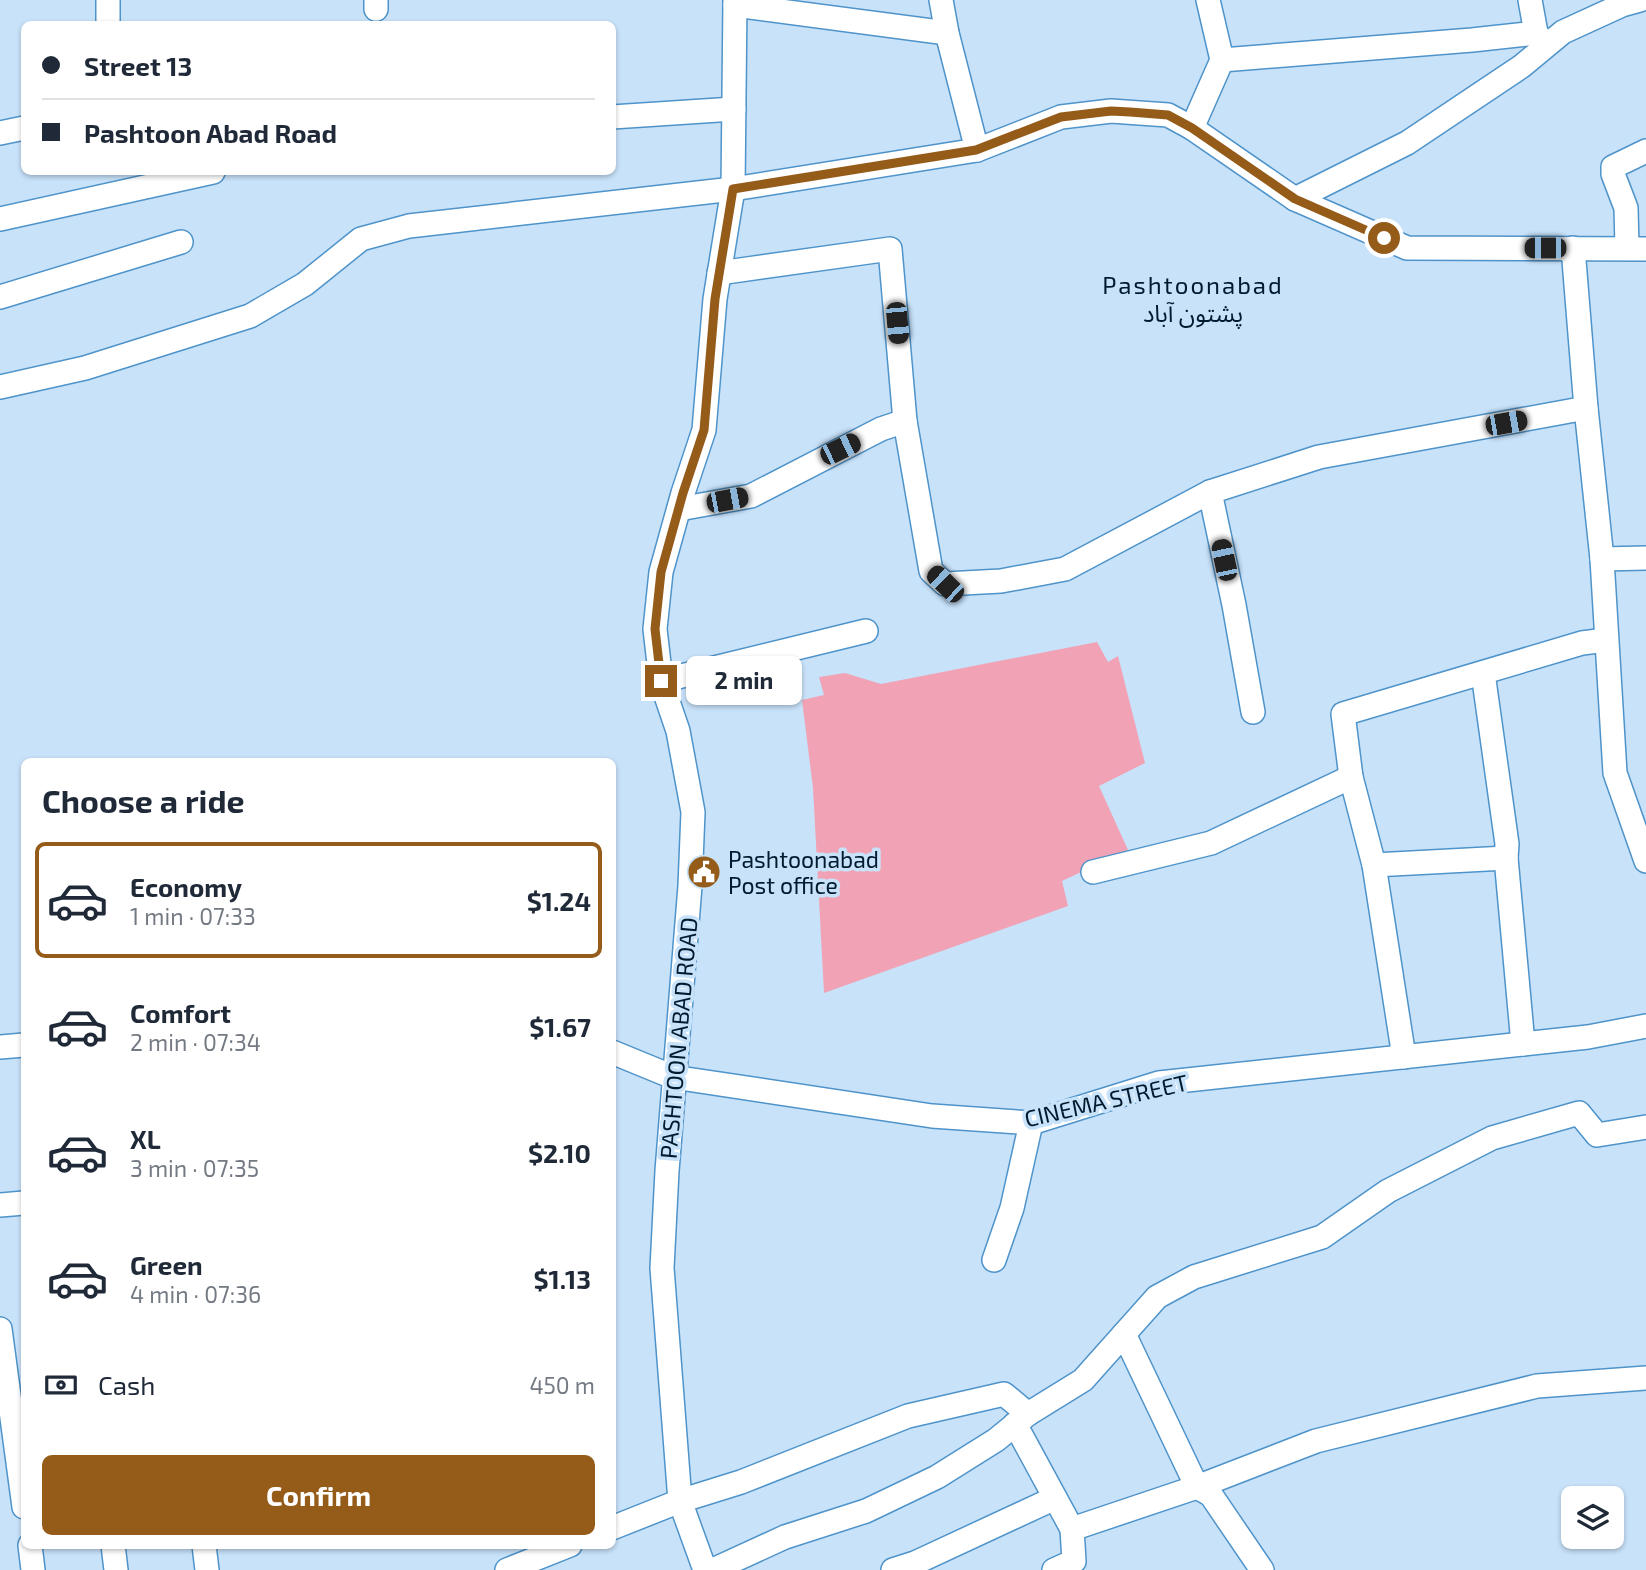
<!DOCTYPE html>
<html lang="en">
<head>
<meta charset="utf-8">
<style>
	body { margin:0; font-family:"Exo 2","Noto Sans Arabic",sans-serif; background:#f2f2f3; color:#1f2937; height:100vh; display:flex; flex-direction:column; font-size:26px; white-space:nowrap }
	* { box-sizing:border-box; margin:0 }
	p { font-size:23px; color:#747a83 }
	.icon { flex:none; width:38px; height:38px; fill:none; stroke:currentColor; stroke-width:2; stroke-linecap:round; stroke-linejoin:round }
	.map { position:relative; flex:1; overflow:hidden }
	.panel { position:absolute; left:21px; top:758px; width:595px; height:791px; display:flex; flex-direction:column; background:#fff; border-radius:10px; box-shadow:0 2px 5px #0004 }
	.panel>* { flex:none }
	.top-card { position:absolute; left:21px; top:21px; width:595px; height:154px; border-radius:10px; box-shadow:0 2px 5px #0004; display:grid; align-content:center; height:154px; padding:0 21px; background:#fff }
	.fabs { position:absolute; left:1561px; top:1486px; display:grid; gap:14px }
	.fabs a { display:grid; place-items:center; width:63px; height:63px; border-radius:10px; background:#fff; box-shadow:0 2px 5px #0004; font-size:35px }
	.end { position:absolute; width:32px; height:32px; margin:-16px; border:9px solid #955b19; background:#fff; box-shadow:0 0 0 4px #fff }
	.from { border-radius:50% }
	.bubble { position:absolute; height:49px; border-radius:10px; background:#fff; box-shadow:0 2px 5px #0004; font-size:23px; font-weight:700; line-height:49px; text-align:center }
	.car { position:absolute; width:21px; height:42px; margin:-21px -10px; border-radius:9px; box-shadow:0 0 5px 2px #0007; background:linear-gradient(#222 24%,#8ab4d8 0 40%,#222 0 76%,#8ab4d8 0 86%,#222 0) }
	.top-card b { display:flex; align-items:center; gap:24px; height:66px; font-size:26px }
	.top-card b+b { border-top:2px solid #e0e1e3 }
	.top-card i { width:18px; height:18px; background:#1f2937 }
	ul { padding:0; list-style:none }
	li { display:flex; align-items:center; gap:21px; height:116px; margin:0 14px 10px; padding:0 7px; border:4px solid transparent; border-radius:10px }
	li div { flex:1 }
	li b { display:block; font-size:26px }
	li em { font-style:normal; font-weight:700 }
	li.active { border-color:#955b19 }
	li>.icon { width:63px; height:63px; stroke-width:1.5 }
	h2 { padding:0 21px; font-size:32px; line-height:84px }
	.pay { display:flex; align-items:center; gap:18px; height:77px; padding:0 21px; font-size:26px }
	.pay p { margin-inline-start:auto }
	.primary-button { display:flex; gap:14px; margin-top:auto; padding:14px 21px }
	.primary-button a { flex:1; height:80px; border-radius:10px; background:#955b19; color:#fff; font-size:28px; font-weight:700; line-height:80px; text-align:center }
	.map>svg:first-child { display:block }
	.green { fill:#f1a3b5 }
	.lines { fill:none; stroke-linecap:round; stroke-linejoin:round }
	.minor-casing { stroke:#4e93c9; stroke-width:26 }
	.minor { stroke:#fff; stroke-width:23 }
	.route { stroke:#955b19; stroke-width:9 }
	.labels { text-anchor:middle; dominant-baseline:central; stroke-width:7; stroke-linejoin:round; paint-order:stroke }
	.poi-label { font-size:23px; fill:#001a2e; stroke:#c8e2fa; text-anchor:start }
	.street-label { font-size:23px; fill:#001a2e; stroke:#c8e2fa }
	.neighbourhood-label { font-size:24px; letter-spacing:2px; fill:#001a2e; stroke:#c8e2fa }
</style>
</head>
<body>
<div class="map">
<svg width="1646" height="1570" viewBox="0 0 1646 1570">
	<rect width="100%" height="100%" fill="#c8e2fa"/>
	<!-- green -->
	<polygon class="green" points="1097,642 1108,662 1118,656 1145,763 1099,786 1128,850 1062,881 1068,906 824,993 813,788 802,700 824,695 819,677 845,673 881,684"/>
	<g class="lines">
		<defs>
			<g id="minor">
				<polyline points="108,0 108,24"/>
				<polyline points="376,0 376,9"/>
				<polyline points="941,0 947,33 977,150"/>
				<polyline points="1530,0 1536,33 1546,45"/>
				<polyline points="735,5 947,33"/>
				<polyline points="1222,60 1472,40 1536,33"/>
				<polyline points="612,117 734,109"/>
				<polyline points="1192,128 1222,60 1208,0"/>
				<polyline points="0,133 24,128"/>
				<polyline points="1295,199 1407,143 1522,66 1563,32 1622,5 1640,0"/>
				<polyline points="0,219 213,172"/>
				<polyline points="1573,248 1586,408 1602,559 1615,773 1646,861"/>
				<polyline points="1627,248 1626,208 1613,174 1613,167 1646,151"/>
				<polyline points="719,273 890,249 905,421 931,571 945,584 1001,581 1065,569 1210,492 1319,457 1586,408"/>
				<polyline points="0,297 181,242"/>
				<polyline points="0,387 85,368 250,316 305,284 361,239 409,226 733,189 977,150 1061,117 1111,111 1168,115 1192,128 1295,199 1407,248 1646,249"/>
				<polyline points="1210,492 1234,605 1253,712"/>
				<polyline points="679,509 751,496 881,429 905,421"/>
				<polyline points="1602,559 1646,558"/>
				<polyline points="1483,673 1507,844 1506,858 1523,1044"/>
				<polyline points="661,681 866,631"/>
				<polyline points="1374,865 1506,858"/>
				<polyline points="1093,872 1211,843 1351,777"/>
				<polyline points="0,1047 24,1045"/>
				<polyline points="612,1052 673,1077 932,1116 1031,1123 1159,1083 1588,1037 1646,1026"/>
				<polyline points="1404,1057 1374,865 1351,777 1343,714 1582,643 1606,640"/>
				<polyline points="0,1205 24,1203"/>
				<polyline points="994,1260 1012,1208 1031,1123"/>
				<polyline points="0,1329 24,1507"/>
				<polyline points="1124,1334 1197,1487 1211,1495 1262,1570"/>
				<polyline points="1015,1424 1072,1529 1074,1561 1054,1570"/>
				<polyline points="612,1528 680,1501 741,1482 908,1416 1004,1394 1028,1414 1083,1380 1157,1297 1194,1277 1322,1237 1388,1191 1492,1138 1579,1113 1597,1135 1646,1127"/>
				<polyline points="1072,1529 1197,1487 1316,1441 1537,1386 1646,1378"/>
				<polyline points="30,1545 33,1570"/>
				<polyline points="113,1545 116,1570"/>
				<polyline points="204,1545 207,1570"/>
				<polyline points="507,1570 570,1545"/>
				<polyline points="705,1570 680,1501 662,1268 667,1171 690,886 693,812 678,731 661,681 655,629 661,572 683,493 704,430 715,299 733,189 735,0"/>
				<polyline points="713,1570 785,1537 866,1511 937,1477 996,1440 1028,1414"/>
				<polyline points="893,1570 915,1563 1055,1498"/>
			</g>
		</defs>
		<!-- minor casing -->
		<use href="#minor" class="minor-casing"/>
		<!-- minor -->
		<use href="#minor" class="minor"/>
	</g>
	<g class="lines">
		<!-- route -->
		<polyline class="route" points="661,681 655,629 661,572 683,493 704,430 715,299 733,189 976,150 1061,117 1111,111 1130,112 1168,115 1192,128 1295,199 1384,238"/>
	</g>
	<!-- icons -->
	<defs>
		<symbol id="civic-disc" viewBox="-11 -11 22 22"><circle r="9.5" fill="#955b19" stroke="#c8e2fa"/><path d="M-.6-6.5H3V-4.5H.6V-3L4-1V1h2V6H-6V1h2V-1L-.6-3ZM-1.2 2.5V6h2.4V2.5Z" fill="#fff"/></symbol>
	</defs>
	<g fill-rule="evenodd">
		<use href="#civic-disc" x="685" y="853" width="38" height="38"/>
	</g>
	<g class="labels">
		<!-- poi labels -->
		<g class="poi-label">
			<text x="728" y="859">Pashtoonabad<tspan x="728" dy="26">Post office</tspan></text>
		</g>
		<!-- street labels -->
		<g class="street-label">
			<text transform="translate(678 1038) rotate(-85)">PASHTOON ABAD ROAD</text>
			<text transform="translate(1106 1100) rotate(-13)">CINEMA STREET</text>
		</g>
		<!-- neighbourhood labels -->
		<g class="neighbourhood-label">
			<text x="1193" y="284">Pashtoonabad<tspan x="1193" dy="28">پشتون آباد</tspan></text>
		</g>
	</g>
</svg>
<div class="fabs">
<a><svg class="icon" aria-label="layers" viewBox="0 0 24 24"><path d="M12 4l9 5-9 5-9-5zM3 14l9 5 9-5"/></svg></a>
</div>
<i class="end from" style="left:1384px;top:238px"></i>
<i class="end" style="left:661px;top:681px"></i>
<div class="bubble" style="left:686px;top:656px;width:116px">2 min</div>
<i class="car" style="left:1545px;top:248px;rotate:270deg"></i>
<i class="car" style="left:897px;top:323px;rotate:175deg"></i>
<i class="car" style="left:1506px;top:423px;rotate:80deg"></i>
<i class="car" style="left:840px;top:449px;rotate:64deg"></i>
<i class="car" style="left:727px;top:500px;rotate:79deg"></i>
<i class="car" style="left:1224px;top:560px;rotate:348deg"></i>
<i class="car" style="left:945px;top:584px;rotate:314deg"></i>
<div class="top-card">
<b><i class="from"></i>Street 13</b>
<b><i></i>Pashtoon Abad Road</b>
</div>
<section class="panel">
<h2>Choose a ride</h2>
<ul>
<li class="active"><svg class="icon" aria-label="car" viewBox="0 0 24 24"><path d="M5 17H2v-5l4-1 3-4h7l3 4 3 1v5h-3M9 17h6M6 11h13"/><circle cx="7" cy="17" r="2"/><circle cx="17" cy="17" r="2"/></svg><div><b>Economy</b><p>1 min · 07:33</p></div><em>$1.24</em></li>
<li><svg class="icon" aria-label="car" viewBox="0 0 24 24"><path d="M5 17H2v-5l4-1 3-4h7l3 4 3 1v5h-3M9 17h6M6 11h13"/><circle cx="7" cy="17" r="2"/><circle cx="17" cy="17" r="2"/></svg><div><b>Comfort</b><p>2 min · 07:34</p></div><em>$1.67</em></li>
<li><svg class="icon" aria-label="car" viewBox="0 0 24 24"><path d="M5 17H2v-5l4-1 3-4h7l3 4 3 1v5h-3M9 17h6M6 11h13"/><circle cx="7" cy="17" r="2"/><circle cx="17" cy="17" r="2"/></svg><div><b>XL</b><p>3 min · 07:35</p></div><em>$2.10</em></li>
<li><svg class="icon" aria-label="car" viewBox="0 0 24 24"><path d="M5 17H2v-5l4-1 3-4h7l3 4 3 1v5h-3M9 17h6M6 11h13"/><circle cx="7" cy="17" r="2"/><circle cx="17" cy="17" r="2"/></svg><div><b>Green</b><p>4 min · 07:36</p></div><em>$1.13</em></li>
</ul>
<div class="pay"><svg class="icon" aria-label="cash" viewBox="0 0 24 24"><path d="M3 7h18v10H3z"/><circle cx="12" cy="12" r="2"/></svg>Cash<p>450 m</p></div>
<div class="primary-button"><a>Confirm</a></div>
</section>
</div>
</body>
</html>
